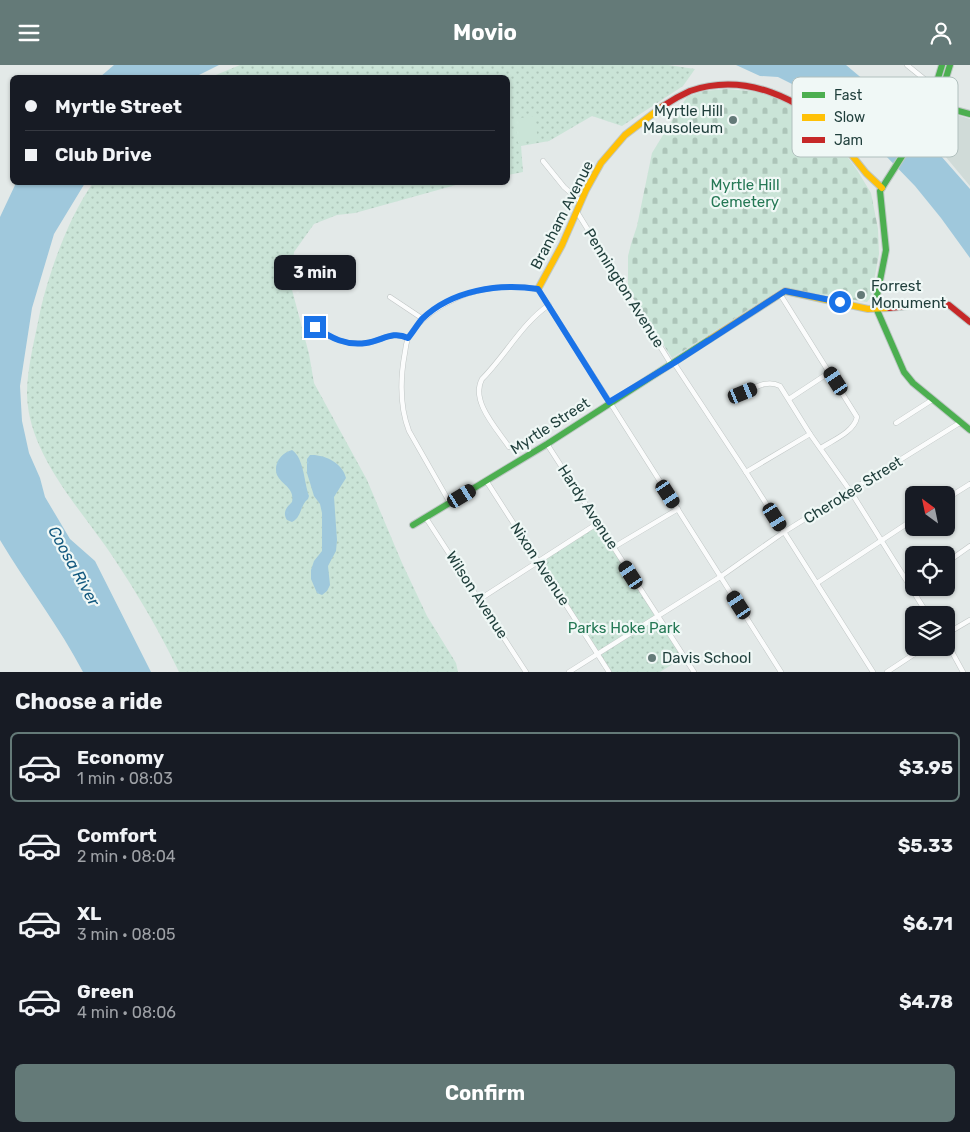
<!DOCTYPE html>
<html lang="en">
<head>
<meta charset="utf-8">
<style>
	body { margin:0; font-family:Rubik,sans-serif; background:#20242c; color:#f1f3f6; height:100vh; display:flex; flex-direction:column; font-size:19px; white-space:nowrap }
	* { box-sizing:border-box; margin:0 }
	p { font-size:16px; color:#9ea1a6 }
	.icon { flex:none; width:28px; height:28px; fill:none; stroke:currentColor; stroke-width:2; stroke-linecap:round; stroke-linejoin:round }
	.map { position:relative; height:607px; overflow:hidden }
	.side { display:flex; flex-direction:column; background:#171b24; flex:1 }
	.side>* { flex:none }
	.top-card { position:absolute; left:10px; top:10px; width:500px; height:110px; border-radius:8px; box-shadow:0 1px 4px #0004; display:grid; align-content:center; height:110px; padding:0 15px; background:#171b24 }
	.needle { width:32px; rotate:327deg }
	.controls { position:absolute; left:905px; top:421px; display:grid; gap:10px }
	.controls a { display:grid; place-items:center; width:50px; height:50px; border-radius:8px; background:#171b24; box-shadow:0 1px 4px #0004; font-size:25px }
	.end { position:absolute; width:22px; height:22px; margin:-11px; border:6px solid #1a73e8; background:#fff; box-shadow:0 0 0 2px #fff }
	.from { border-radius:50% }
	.bubble { position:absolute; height:35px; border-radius:8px; background:#171b24; box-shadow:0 1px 4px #0004; font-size:16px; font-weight:700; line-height:35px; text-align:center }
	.car { position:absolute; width:15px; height:30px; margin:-15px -8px; border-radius:6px; box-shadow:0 0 4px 1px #0007; background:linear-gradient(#222 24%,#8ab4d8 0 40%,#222 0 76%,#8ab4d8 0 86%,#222 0) }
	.top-card b { display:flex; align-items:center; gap:18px; height:48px; font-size:19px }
	.top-card b+b { border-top:1px solid #363941 }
	.top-card i { width:12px; height:12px; background:#f1f3f6 }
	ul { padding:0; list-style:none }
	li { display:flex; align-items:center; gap:15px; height:70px; margin:0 10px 8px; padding:0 5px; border:2px solid transparent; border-radius:8px }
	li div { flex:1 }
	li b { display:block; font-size:19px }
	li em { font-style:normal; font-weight:700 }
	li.active { border-color:#647a78 }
	li>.icon { width:45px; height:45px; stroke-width:1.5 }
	h2 { padding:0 15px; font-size:22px; line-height:60px }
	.button { display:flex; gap:10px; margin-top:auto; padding:10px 15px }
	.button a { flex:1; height:58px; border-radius:8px; background:#647a78; color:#fff; font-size:20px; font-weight:700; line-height:58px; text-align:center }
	header { display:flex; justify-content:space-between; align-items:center; height:65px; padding:0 15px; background:#647a78; color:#fff; font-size:22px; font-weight:700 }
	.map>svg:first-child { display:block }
	.built { fill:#d0dbd8 }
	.grass { fill:url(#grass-dots) }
	.cemetery { fill:url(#cemetery-stones) }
	.pitch { fill:#cae4d7 }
	.water { fill:#9fc8dc }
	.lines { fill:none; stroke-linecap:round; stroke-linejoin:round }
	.street-casing { stroke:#c0c6c5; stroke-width:5.5 }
	.fast-casing { stroke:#bec7c5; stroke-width:8 }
	.slow-casing { stroke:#bec7c5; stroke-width:8 }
	.jam-casing { stroke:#bec7c5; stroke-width:8 }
	.street { stroke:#fbfcfc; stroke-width:4.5 }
	.fast { stroke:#4caf50; stroke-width:6 }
	.slow { stroke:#ffc107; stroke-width:6 }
	.jam { stroke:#c62828; stroke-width:6 }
	.route { stroke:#1a73e8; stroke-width:6 }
	.poi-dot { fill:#647a78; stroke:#f0f8f6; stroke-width:2 }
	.labels { text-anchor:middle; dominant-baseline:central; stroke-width:4.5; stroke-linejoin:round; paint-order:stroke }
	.poi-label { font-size:15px; fill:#1f3e3b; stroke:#f0f8f6; text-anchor:start }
	.park-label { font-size:15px; fill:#257855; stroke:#f0f8f6 }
	.street-label { font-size:15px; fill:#1f3e3b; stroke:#f0f8f6 }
	.water-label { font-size:16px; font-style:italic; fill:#13597f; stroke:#f0f8f6 }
	.key { fill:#f0f8f6; stroke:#b1c0be; stroke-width:1 }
	.key-label { font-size:14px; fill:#1f3e3b }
</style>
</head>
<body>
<header><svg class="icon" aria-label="menu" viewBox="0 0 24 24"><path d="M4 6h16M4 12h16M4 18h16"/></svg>Movio<svg class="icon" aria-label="person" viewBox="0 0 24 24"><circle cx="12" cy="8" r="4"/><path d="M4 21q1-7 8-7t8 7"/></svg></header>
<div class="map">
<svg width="970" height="607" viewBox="0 0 970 607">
	<defs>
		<pattern id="grass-dots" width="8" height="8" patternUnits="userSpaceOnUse" patternTransform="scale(1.25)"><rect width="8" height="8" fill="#cae4d7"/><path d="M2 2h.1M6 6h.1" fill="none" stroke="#adc5b9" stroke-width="1.8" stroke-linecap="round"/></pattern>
		<pattern id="cemetery-stones" width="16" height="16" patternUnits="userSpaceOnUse" patternTransform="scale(1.25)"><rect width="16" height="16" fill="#cae4d7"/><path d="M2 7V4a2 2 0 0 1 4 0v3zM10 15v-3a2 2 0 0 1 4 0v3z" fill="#adc5b9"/></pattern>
	</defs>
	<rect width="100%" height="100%" fill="#e3e9e8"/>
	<!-- built -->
	<polygon class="built" points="948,47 970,54 970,121 925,67 937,49"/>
	<!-- grass -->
	<g class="grass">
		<polygon points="240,0 668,0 695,4 683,21 622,61 592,51 549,76 521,81 523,107 508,110 508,12 211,12"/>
		<path d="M93 118H463L355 148 337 150 314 159 294 187 291 221 309 289 314 318 367 415 402 498 427 551 456 598 458 607H179C160 567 137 528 113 492 81 444 28 390 27 329 27 303 35 273 40 247 49 207 69 151 93 118Z"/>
		<polygon points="598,458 684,592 660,607 609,607 539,496"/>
	</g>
	<!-- cemetery -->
	<polygon class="cemetery" points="727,24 759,27 773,30 789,37 829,67 857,105 871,128 878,164 879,189 871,232 867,237 782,223 672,293 628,225 628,191 631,179 637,161 652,88 679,44 687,32 704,26"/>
	<!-- pitch -->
	<polygon class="pitch" points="534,51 538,74 518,78 514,54"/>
	<!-- water -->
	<g class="water">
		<polygon points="114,0 219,0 195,12 100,12"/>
		<polygon points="736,0 846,0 877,26 919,66 970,124 970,193 941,153 915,121 883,88 840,50 814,30 778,12 760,11"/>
		<path d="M16 118H85L54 169 32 243 20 321 22 356 29 388 40 413 45 432 70 474 95 496 151 607H83C59 561 27 520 0 475V152Z"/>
		<path d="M292 385C304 393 304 417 309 431L308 434C300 440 302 452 292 457L287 455C282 447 287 442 292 437 295 423 282 420 277 410 273 399 281 388 292 385Z"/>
		<path d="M310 390C324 389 343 398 346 413L334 432 337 475 336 486 328 501 330 520 327 526 322 530 317 528 311 514V505L314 496 322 486V448L320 439 314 431 307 408V394Z"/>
	</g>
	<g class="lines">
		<defs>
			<g id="street">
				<polyline points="907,0 928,17 936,20"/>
				<polyline points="543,96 564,122 580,136"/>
				<polyline points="577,147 671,299"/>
				<path d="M780 229 857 352C854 367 833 375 821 383"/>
				<polyline points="390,232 423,254"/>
				<path d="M315 262C331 273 346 281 366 278 382 276 392 265 408 273"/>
				<polyline points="674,298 746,407 873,607"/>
				<path d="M743 328C755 323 767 314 780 321L810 369 851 427 928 550"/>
				<polyline points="789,334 830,307"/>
				<polyline points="896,358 932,335"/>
				<polyline points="547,379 694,607"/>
				<path d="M509 382C497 364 470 336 482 314 505 291 523 257 549 240"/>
				<polyline points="746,407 810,369"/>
				<polyline points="487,417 609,607"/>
				<polyline points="946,434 970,419"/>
				<path d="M450 438 409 366C399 340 400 314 405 287 406 282 406 276 409 272 414 262 423 254 432 247 465 224 499 218 538 224L781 607"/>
				<polyline points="426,453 526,607"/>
				<polyline points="614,482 678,444"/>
				<polyline points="946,498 970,481"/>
				<polyline points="817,518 914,454"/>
				<polyline points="480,534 598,458"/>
				<polyline points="946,569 970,555"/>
				<polyline points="946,576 963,607"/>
				<polyline points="569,607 720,512 784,467 961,357"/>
				<polyline points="887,607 925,582"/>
			</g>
			<g id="fast">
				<polyline points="950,0 940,32 933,39 929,49 880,126 886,185 877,231 877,245 904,307 913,318 970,365"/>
				<polyline points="933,39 934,26 942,0"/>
				<polyline points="933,39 970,49"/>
				<polyline points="413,460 547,379 710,274"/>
			</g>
			<g id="slow">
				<polyline points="838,73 866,108 882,123"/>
				<polyline points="538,224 562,180 586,125 601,98 625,70 663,41"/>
				<polyline points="710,274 785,226 868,244 889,243"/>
			</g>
			<g id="jam">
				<path d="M663 41C672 35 681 30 690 26 745 7 802 33 838 73"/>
				<polyline points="889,243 939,238 949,240 970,257"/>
			</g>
		</defs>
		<!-- street casing -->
		<use href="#street" class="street-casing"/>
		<!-- fast casing -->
		<use href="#fast" class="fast-casing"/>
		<!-- slow casing -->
		<use href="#slow" class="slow-casing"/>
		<!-- jam casing -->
		<use href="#jam" class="jam-casing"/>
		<!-- street -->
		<use href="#street" class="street"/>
		<!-- fast -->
		<use href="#fast" class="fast"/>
		<!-- slow -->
		<use href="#slow" class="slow"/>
		<!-- jam -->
		<use href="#jam" class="jam"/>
	</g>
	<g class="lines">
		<!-- route -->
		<path class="route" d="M315 262C331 273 346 281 366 278 382 276 392 265 408 273 413 267 417 260 422 254 452 225 499 218 538 224L609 337 674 298 785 226 840 237"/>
	</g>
	<!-- markers -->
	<g class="poi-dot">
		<circle cx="733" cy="55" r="5"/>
		<circle cx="861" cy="230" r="5"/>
		<circle cx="652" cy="593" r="5"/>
	</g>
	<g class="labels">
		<!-- poi labels -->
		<g class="poi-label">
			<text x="723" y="46" text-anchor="end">Myrtle Hill<tspan x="723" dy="17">Mausoleum</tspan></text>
			<text x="871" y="221">Forrest<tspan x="871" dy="17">Monument</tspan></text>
			<text x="662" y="593">Davis School</text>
		</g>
		<!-- park labels -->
		<g class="park-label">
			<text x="745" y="120">Myrtle Hill<tspan x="745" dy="17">Cemetery</tspan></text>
			<text x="624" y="563">Parks Hoke Park</text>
		</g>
		<!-- street labels -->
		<g class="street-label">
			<text transform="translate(562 150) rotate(-63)">Branham Avenue</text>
			<text transform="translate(624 223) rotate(58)">Pennington Avenue</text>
			<text transform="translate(550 361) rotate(-33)">Myrtle Street</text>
			<text transform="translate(853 425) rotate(-32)">Cherokee Street</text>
			<text transform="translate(588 442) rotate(57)">Hardy Avenue</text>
			<text transform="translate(540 499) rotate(57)">Nixon Avenue</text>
			<text transform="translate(477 530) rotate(57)">Wilson Avenue</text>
		</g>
		<!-- water labels -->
		<g class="water-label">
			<text transform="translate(74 501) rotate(61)">Coosa River</text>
		</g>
	</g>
	<!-- legend -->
	<rect x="792" y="12" width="166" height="80" rx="8" class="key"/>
	<rect x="802" y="27" width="23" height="6" fill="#4caf50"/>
	<rect x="802" y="49" width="23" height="7" fill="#ffc107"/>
	<rect x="802" y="72" width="23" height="6" fill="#c62828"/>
	<g class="key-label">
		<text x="834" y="35">Fast</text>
		<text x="834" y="57">Slow</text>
		<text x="834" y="80">Jam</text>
	</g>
</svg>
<div class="controls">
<a><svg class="needle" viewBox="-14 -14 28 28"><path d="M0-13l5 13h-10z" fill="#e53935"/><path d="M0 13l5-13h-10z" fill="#9ea1a6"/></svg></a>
<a><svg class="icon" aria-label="locate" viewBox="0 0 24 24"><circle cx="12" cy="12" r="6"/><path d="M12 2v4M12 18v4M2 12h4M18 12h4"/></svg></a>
<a><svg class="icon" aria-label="layers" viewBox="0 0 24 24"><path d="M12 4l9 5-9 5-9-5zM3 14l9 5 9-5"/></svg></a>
</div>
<i class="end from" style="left:840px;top:237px"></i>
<i class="end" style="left:315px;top:262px"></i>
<div class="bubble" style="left:274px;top:190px;width:82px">3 min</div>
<i class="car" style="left:836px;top:316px;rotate:327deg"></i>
<i class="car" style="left:743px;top:328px;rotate:68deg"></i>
<i class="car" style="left:668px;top:429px;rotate:147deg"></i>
<i class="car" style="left:462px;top:431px;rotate:59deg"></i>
<i class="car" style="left:775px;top:452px;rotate:148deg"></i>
<i class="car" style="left:631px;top:510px;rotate:327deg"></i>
<i class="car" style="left:739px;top:540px;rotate:327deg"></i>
<div class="top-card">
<b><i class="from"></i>Myrtle Street</b>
<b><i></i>Club Drive</b>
</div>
</div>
<section class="side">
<h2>Choose a ride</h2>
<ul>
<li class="active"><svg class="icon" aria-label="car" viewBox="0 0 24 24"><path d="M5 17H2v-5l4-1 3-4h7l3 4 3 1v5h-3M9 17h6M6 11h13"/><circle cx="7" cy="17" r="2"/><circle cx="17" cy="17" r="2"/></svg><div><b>Economy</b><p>1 min · 08:03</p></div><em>$3.95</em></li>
<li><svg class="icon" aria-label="car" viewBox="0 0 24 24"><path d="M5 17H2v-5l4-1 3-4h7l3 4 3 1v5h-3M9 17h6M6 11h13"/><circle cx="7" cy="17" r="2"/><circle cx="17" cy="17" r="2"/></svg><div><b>Comfort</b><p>2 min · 08:04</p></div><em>$5.33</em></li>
<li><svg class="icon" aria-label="car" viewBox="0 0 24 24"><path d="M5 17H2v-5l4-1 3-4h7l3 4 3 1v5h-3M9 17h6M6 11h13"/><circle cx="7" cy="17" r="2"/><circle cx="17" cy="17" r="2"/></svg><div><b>XL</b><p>3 min · 08:05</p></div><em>$6.71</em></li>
<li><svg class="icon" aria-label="car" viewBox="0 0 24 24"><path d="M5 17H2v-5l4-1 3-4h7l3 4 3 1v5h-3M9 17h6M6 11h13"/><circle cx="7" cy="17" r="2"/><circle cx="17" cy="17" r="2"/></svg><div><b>Green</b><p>4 min · 08:06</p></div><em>$4.78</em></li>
</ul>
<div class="button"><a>Confirm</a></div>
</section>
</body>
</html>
